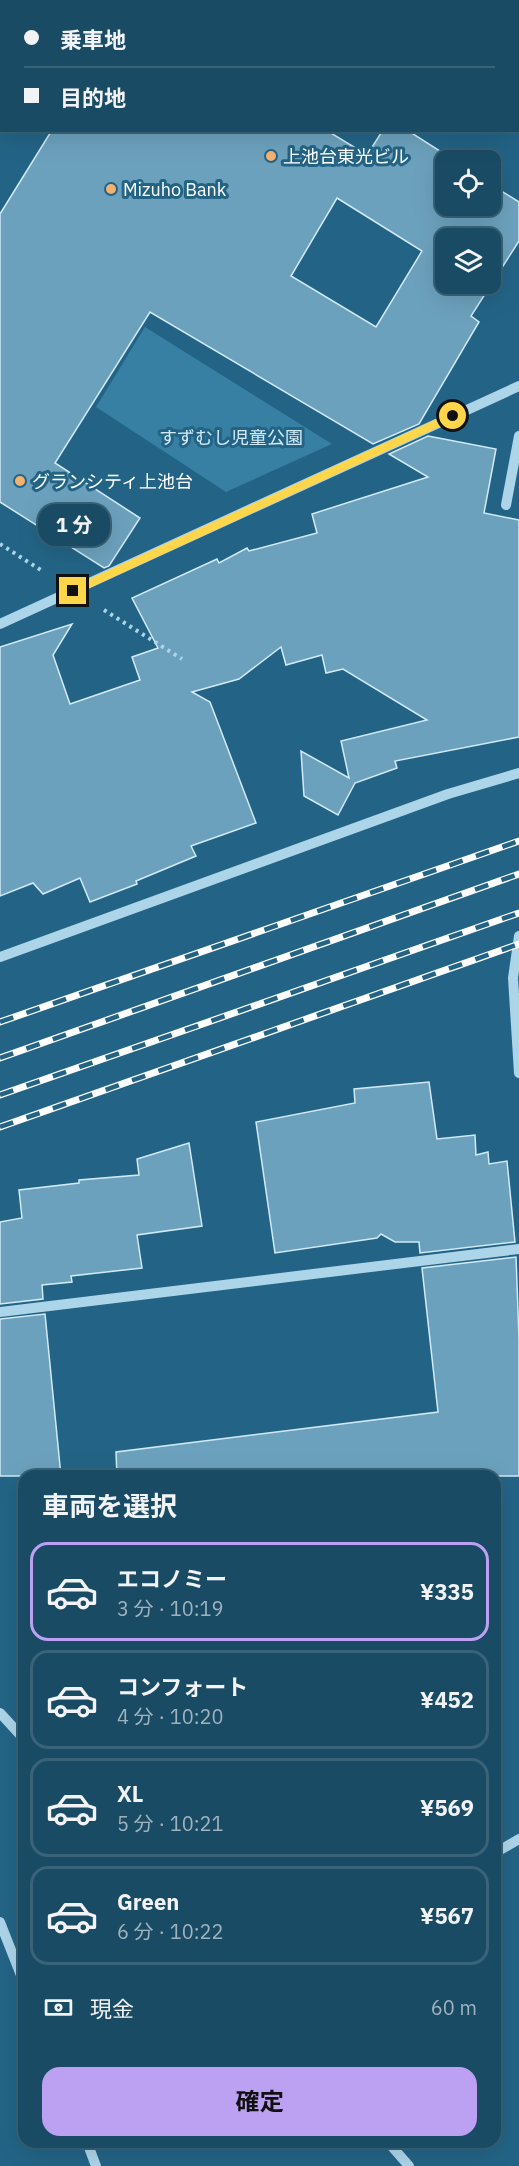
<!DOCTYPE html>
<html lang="ja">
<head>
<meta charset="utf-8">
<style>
	body { margin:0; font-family:"IBM Plex Sans","Noto Sans JP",sans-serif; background:#27556d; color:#f1f3f6; height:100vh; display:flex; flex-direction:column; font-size:22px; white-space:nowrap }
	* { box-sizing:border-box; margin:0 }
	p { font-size:20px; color:#9fb3bf }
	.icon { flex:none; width:33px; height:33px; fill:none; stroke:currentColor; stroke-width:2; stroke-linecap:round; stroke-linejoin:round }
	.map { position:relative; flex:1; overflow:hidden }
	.panel { position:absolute; left:18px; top:1470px; width:483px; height:678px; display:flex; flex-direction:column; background:#1a4b64; border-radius:18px; box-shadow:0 6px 24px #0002,0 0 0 2px #386378 }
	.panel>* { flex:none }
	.banner { position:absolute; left:0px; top:0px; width:519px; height:132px; box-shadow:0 6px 24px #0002,0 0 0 2px #386378; display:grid; align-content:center; height:132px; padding:0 24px; background:#1a4b64 }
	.controls { position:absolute; left:435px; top:150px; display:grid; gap:12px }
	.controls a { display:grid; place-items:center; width:66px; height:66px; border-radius:12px; background:#1a4b64; box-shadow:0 6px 24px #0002,0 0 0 2px #386378; font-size:30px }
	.end { position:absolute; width:27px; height:27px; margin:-14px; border:8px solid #ffd54a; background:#111; box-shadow:0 0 0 3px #111 }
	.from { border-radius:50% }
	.bubble { position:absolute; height:42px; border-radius:18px; background:#1a4b64; box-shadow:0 6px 24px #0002,0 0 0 2px #386378; font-size:20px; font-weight:700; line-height:42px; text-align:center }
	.banner b { display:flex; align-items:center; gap:21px; height:57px; font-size:22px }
	.banner b+b { border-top:2px solid #386378 }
	.banner i { width:15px; height:15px; background:#f1f3f6 }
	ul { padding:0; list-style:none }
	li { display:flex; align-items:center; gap:18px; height:99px; margin:0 12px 9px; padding:0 12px; border:3px solid #386378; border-radius:18px }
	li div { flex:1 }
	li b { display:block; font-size:22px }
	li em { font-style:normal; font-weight:700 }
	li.selected { border-color:#bca0f2 }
	li>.icon { width:54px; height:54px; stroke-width:1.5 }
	h2 { padding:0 24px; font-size:27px; line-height:72px }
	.pay { display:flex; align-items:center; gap:15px; height:66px; padding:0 24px; font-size:22px }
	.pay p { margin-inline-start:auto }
	.cta { display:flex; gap:12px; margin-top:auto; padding:12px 24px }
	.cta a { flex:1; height:69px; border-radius:18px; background:#bca0f2; color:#111; font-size:24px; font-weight:700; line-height:69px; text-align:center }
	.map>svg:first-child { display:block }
	.green { fill:#377fa3 }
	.building { fill:#6ca1bd; stroke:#d1eaf7; stroke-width:1.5; fill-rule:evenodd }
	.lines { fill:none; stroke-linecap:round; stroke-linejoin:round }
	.path { stroke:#add5e9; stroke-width:4; stroke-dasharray:3 4.5; stroke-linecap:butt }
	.minor { stroke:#add5e9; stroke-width:10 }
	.rail-casing { stroke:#fff; stroke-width:7 }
	.rail { stroke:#236486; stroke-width:4.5; stroke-dasharray:14; stroke-linecap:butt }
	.route { stroke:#ffd54a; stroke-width:8 }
	.poi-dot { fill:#f4b16f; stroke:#236486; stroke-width:2 }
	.labels { text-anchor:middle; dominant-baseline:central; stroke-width:6; stroke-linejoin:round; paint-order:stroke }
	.poi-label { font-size:18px; fill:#fff; stroke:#236486; text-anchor:start }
	.park-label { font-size:18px; fill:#d1eaf7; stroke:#236486 }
</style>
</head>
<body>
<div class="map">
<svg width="519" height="2166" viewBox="0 0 519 2166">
	<rect width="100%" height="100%" fill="#236486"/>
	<!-- green -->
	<polygon class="green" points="145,327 332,444 226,492 96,407"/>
	<!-- building -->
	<g class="building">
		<path d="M52 130H326L367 155 383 130H407L454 160H446V206H490V184L519 202V241L471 316 479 322 419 424 373 444 150 312 55 463 140 518 109 566 104 568 0 502V214ZM337 198 422 251 376 327 291 276ZM446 238H490V284H446Z"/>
		<polygon points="428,436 496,449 484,513 519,520 519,737 395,761 397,768 355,783 338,815 304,796 301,751 349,778 341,741 427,720 343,669 326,673 322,655 286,665 281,647 239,679 192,692 210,702 256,823 191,846 196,856 136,881 137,884 90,902 80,878 43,894 33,883 0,896 0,647 72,624 53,655 70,704 140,680 132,657 158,648 132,598 217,559 219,563 247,548 249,551 317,533 312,514 428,477 389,454"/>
		<polygon points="429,1082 437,1139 475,1135 476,1155 488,1152 489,1164 507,1161 515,1242 420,1253 419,1242 395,1242 381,1234 377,1238 275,1253 256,1122 355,1103 354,1089"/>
		<polygon points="189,1143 202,1226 137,1235 142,1268 71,1276 72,1282 42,1285 43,1299 0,1304 0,1222 22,1218 19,1190 79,1183 79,1180 139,1175 137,1159"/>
		<polygon points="516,1257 519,1338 519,1476 117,1476 116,1452 438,1412 422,1268"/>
		<polygon points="45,1314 61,1476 0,1476 0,1319"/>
	</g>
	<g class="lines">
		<!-- path -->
		<g class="path">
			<polyline points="0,544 44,572"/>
			<polyline points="104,610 182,659"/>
		</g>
		<!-- minor -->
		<g class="minor">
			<polyline points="350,0 352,2"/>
			<polyline points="27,2 28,0"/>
			<polyline points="0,44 2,41"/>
			<polyline points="518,107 519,108"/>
			<polyline points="506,505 519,436"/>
			<polyline points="0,624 519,386"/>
			<polyline points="519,936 513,978 519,1073"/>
			<polyline points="0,957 448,794 519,773"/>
			<polyline points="0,1312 519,1249"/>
			<polyline points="0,1713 24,1739"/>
			<polyline points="495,1853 519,1839"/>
			<polyline points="0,1922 24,1983"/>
			<polyline points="87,2142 96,2166"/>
			<polyline points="388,2142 409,2166"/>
		</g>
		<defs>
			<g id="rail">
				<polyline points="0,1022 519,841"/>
				<polyline points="0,1058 519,874"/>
				<polyline points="0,1095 519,913"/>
				<polyline points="0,1127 519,944"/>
			</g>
		</defs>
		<!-- rail casing -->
		<use href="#rail" class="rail-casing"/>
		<!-- rail -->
		<use href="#rail" class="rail"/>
	</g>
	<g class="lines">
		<!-- route -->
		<polyline class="route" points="73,591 453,416"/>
	</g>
	<!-- markers -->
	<g class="poi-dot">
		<circle cx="271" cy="156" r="6"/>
		<circle cx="111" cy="189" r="6"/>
		<circle cx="20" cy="481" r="6"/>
	</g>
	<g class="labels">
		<!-- poi labels -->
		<g class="poi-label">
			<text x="283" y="156">上池台東光ビル</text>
			<text x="123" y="189">Mizuho Bank</text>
			<text x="32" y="481">グランシティ上池台</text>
		</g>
		<!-- park labels -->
		<g class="park-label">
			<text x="231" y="437">すずむし児童公園</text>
		</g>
	</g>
</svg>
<div class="controls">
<a><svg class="icon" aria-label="locate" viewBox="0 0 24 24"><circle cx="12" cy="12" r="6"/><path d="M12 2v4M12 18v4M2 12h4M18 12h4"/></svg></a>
<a><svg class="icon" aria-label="layers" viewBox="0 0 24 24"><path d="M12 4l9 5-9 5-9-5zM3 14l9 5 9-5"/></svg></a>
</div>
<i class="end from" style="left:453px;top:416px"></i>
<i class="end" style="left:73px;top:591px"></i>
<div class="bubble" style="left:38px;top:504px;width:72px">1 分</div>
<div class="banner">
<b><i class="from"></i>乗車地</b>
<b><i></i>目的地</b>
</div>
<section class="panel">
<h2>車両を選択</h2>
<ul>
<li class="selected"><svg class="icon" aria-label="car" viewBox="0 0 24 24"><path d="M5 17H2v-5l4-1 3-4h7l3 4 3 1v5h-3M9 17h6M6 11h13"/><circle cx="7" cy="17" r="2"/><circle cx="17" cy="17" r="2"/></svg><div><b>エコノミー</b><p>3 分 · 10:19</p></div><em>¥335</em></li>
<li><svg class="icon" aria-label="car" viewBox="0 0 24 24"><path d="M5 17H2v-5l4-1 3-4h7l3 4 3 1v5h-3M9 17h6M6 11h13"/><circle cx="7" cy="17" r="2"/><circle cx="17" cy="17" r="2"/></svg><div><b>コンフォート</b><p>4 分 · 10:20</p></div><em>¥452</em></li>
<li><svg class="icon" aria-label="car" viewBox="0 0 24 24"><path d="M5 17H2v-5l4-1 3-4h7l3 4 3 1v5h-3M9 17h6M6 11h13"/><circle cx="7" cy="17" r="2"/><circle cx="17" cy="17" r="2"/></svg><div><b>XL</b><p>5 分 · 10:21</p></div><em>¥569</em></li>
<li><svg class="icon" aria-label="car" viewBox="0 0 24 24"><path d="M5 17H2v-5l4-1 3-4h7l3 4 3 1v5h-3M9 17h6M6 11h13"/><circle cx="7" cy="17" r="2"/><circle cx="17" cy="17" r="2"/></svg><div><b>Green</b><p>6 分 · 10:22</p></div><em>¥567</em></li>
</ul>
<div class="pay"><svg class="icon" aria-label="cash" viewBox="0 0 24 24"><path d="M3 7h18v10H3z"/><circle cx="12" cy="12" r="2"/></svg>現金<p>60 m</p></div>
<div class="cta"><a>確定</a></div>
</section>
</div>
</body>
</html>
